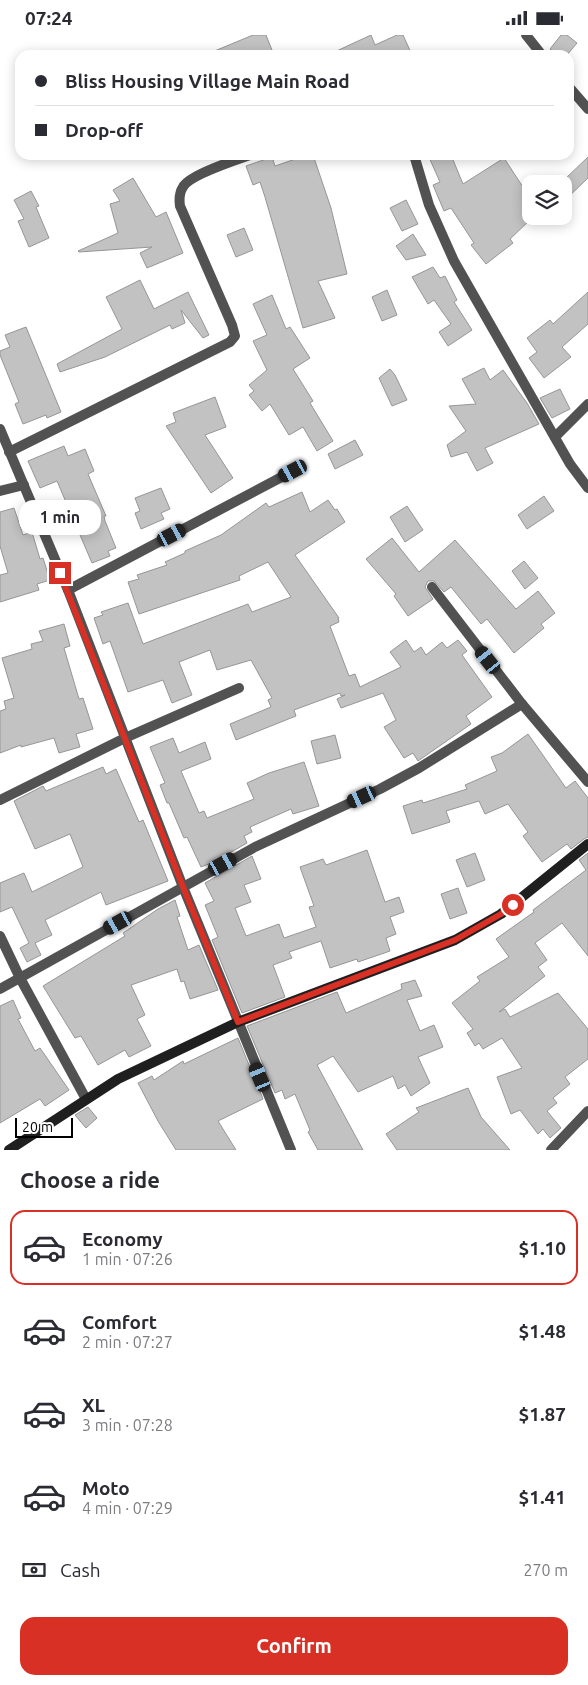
<!DOCTYPE html>
<html lang="en">
<head>
<meta charset="utf-8">
<style>
	body { margin:0; font-family:Ubuntu,sans-serif; background:#f2f2f3; color:#2b2b33; height:100vh; display:flex; flex-direction:column; font-size:19px; white-space:nowrap }
	* { box-sizing:border-box; margin:0 }
	p { font-size:16px; color:#7c7c81 }
	.icon { flex:none; width:28px; height:28px; fill:none; stroke:currentColor; stroke-width:2; stroke-linecap:round; stroke-linejoin:round }
	.map { position:relative; height:1115px; overflow:hidden }
	.sheet { display:flex; flex-direction:column; background:#fff; flex:1 }
	.sheet>* { flex:none }
	.banner { position:absolute; left:15px; top:15px; width:559px; height:110px; border-radius:15px; box-shadow:0 2px 12px #0003; display:grid; align-content:center; height:110px; padding:0 20px; background:#fff }
	.buttons { position:absolute; left:522px; top:140px; display:grid; gap:10px }
	.buttons a { display:grid; place-items:center; width:50px; height:50px; border-radius:10px; background:#fff; box-shadow:0 2px 12px #0003; font-size:25px }
	.scale { position:absolute; left:15px; bottom:12px; width:58px; box-sizing:border-box; padding-left:5px; border:2px solid #000; border-top:0; font-size:14px; line-height:18px; white-space:nowrap; color:#000; -webkit-text-stroke:4px #fff; paint-order:stroke }
	.end { position:absolute; width:22px; height:22px; margin:-11px; border:6px solid #d93025; background:#fff; box-shadow:0 0 0 2px #fff }
	.from { border-radius:50% }
	.bubble { position:absolute; height:35px; border-radius:15px; background:#fff; box-shadow:0 2px 12px #0003; font-size:16px; font-weight:700; line-height:35px; text-align:center }
	.car { position:absolute; width:15px; height:30px; margin:-15px -8px; border-radius:6px; box-shadow:0 0 4px 1px #0007; background:linear-gradient(#222 24%,#8ab4d8 0 40%,#222 0 76%,#8ab4d8 0 86%,#222 0) }
	.banner b { display:flex; align-items:center; gap:18px; height:48px; font-size:19px }
	.banner b+b { border-top:1px solid #e1e1e2 }
	.banner i { width:12px; height:12px; background:#2b2b33 }
	ul { padding:0; list-style:none }
	li { display:flex; align-items:center; gap:15px; height:75px; margin:0 10px 8px; padding:0 10px; border:2px solid transparent; border-radius:15px }
	li div { flex:1 }
	li b { display:block; font-size:19px }
	li em { font-style:normal; font-weight:700 }
	li.selected { border-color:#d93025 }
	li>.icon { width:45px; height:45px; stroke-width:1.5 }
	h2 { padding:0 20px; font-size:22px; line-height:60px }
	.pay { display:flex; align-items:center; gap:12px; height:55px; padding:0 20px; font-size:19px }
	.pay p { margin-inline-start:auto }
	.action { display:flex; gap:10px; margin-top:auto; padding:10px 20px }
	.action a { flex:1; height:58px; border-radius:15px; background:#d93025; color:#fff; font-size:20px; font-weight:700; line-height:58px; text-align:center }
	.status { display:flex; justify-content:space-between; align-items:center; height:35px; padding:0 25px; background:#fff; direction:ltr }
	.status svg { height:14px; fill:currentColor }
	.map>svg:first-child { display:block }
	.building { fill:#c2c2c2; stroke:#969696 }
	.lines { fill:none; stroke-linecap:round; stroke-linejoin:round }
	.street { stroke:#525252; stroke-width:10 }
	.secondary { stroke:#1f1f1f; stroke-width:10 }
	.route { stroke:#d93025; stroke-width:6 }
</style>
</head>
<body>
<div class="status"><b>07:24</b><svg viewBox="0 0 49 12"><path d="M0 12V9h3v3zM5 12V6h3v6zM10 12V3h3v9zM15 12V0h3v12zM26 1h20v11H26zM47 4h2v5h-2z"/></svg></div>
<div class="map">
<svg width="588" height="1115" viewBox="0 0 588 1115">
	<rect width="100%" height="100%" fill="#fff"/>
	<!-- building -->
	<g class="building">
		<polygon points="253,0 266,0 274,20 205,20"/>
		<polygon points="371,0 375,10 397,0 403,0 412,20 328,20"/>
		<polygon points="561,0 567,0 577,8 567,20 558,20 550,14"/>
		<polygon points="307,120 313,120 331,173 347,239 318,246 335,283 303,293 265,162 260,147 253,150 246,131 272,122 275,131"/>
		<polygon points="428,120 451,120 463,149 504,123 521,149 531,160 531,184 510,204 513,208 486,229 471,210 474,208 451,173 444,176 433,150 440,147"/>
		<polygon points="588,122 588,143 564,166 564,145"/>
		<polygon points="133,143 156,182 166,177 183,218 147,233 140,218 152,212 79,217 78,216 118,198 110,169 120,166 113,155"/>
		<polygon points="31,156 39,171 36,172 49,203 29,212 18,186 24,184 14,165"/>
		<polygon points="406,165 418,189 402,196 390,173"/>
		<polygon points="244,193 253,215 236,222 227,200"/>
		<polygon points="413,199 426,220 406,225 396,211"/>
		<polygon points="433,232 440,243 445,241 457,265 454,267 472,295 448,311 439,297 451,289 434,265 428,269 412,242"/>
		<polygon points="140,245 154,274 188,257 209,300 203,303 181,275 185,288 172,294 170,290 105,322 60,337 57,329 122,294 106,262"/>
		<polygon points="387,255 397,280 382,286 372,262"/>
		<polygon points="588,257 588,289 562,312 571,322 544,343 529,323 537,317 527,303 550,285 553,289"/>
		<polygon points="272,260 286,294 290,292 310,323 293,334 313,366 310,368 333,406 317,416 303,392 289,400 270,369 262,376 249,360 254,356 249,350 267,335 253,306 267,300 253,269"/>
		<polygon points="26,292 61,377 47,383 46,380 23,389 15,369 19,367 0,320 0,316 10,312 5,300"/>
		<polygon points="484,333 490,345 503,335 527,368 539,389 485,413 493,428 477,436 467,417 451,422 447,410 466,396 449,371 476,369 462,344"/>
		<polygon points="390,334 395,340 407,365 392,371 379,343"/>
		<polygon points="560,354 570,374 552,383 540,363"/>
		<polygon points="215,362 226,392 205,400 233,443 211,458 166,391 176,387 173,378"/>
		<polygon points="355,405 363,420 335,434 328,419"/>
		<polygon points="64,411 68,421 85,414 94,436 88,439 106,481 104,481 105,486 116,513 108,516 110,521 92,528 57,446 40,453 28,426"/>
		<polygon points="161,453 170,474 161,478 164,484 141,494 135,478 140,476 135,463"/>
		<polygon points="302,457 310,477 328,465 335,475 337,474 345,487 295,520 339,583 338,583 339,587 330,591 349,641 355,639 360,652 401,632 390,617 406,605 414,617 421,612 426,620 442,607 447,613 458,605 467,616 462,620 492,662 466,681 471,689 418,726 413,718 404,723 384,692 396,685 383,658 341,673 337,664 345,660 341,661 340,658 294,675 296,681 236,705 230,689 271,672 268,665 272,663 251,625 217,635 210,615 179,627 192,660 172,668 163,645 128,657 110,606 103,609 94,583 103,580 101,577 128,568 143,609 248,569 252,577 291,562 268,527 239,541 240,545 139,579 128,547 139,544 137,540 167,530 165,527 185,518 185,516 221,500 266,468 269,472"/>
		<polygon points="544,461 554,476 527,494 518,480"/>
		<polygon points="407,471 423,495 405,507 390,482"/>
		<polygon points="14,473 23,500 32,497 40,524 43,523 50,545 37,549 39,555 0,567 0,540 8,538 0,511 0,477"/>
		<polygon points="392,503 419,537 455,505 516,574 538,556 555,578 541,589 544,593 514,618 487,584 481,589 451,552 444,557 434,546 428,546 425,552 433,564 408,581 394,561 396,559 366,524"/>
		<polygon points="524,526 538,543 525,554 512,536"/>
		<polygon points="64,589 70,611 64,613 79,664 83,663 93,694 76,699 80,712 59,718 54,703 21,712 21,710 0,718 0,676 6,674 4,666 14,663 2,623 32,614 31,609 43,606 39,596"/>
		<polygon points="528,699 566,753 575,746 588,763 588,802 584,804 571,814 567,809 542,827 523,801 528,797 508,769 485,779 479,766 446,776 450,787 412,799 403,771 422,765 423,768 467,754 465,750 497,736 491,722 502,718"/>
		<polygon points="335,700 341,723 317,729 311,706"/>
		<polygon points="173,703 179,718 205,707 211,724 181,736 199,778 204,776 207,783 254,764 247,748 269,738 304,727 319,771 293,779 291,774 250,792 252,797 244,801 247,808 214,827 201,832 187,802 184,803 169,768 167,768 160,750 165,748 150,712"/>
		<polygon points="103,732 106,739 116,734 139,787 143,785 168,846 106,870 101,857 45,885 52,900 35,908 41,920 27,927 20,913 29,908 12,872 0,877 0,848 24,838 32,857 83,832 70,799 35,814 14,766 43,751 46,756"/>
		<polygon points="367,815 385,867 399,862 404,877 390,882 396,899 386,903 390,916 358,927 357,924 330,933 321,906 289,917 292,923 273,930 285,962 242,978 212,905 218,902 205,870 214,866 205,848 252,821 261,844 244,850 251,867 235,873 246,901 279,889 284,903 316,892 309,872 314,871 300,832 323,824 326,830"/>
		<polygon points="475,818 485,845 467,852 456,825"/>
		<polygon points="588,818 588,921 562,888 535,908 547,925 538,932 545,941 499,977 505,974 510,982 558,958 588,994 588,1024 565,1042 570,1049 553,1063 557,1068 547,1076 561,1093 550,1103 543,1094 538,1099 520,1075 511,1079 497,1042 522,1033 502,1003 483,1014 479,1008 475,1011 467,998 473,994 452,968 480,946 477,942 509,922 496,904 534,877 533,875 586,835 579,825"/>
		<polygon points="458,853 467,878 450,884 441,859"/>
		<polygon points="175,865 180,881 177,882 188,915 199,910 218,955 190,964 184,946 181,947 177,934 131,950 145,980 137,984 151,1011 129,1022 125,1015 98,1030 81,1001 75,1003 43,951 125,901 123,898 158,874"/>
		<polygon points="415,945 422,961 407,965 420,996 434,990 443,1012 418,1022 430,1048 411,1061 405,1050 398,1054 393,1041 358,1057 333,1021 317,1030 363,1115 318,1115 308,1097 310,1095 295,1059 285,1064 282,1055 275,1058 247,991 337,957 346,978 402,954 401,949"/>
		<polygon points="13,965 21,983 18,984 35,1016 40,1013 69,1055 45,1071 40,1064 0,1088 0,971"/>
		<polygon points="238,1003 263,1064 218,1086 236,1115 176,1115 158,1086 138,1048 152,1041 154,1045 183,1026 184,1029"/>
		<polygon points="468,1053 481,1082 510,1115 397,1115 386,1099 419,1077 416,1073"/>
		<polygon points="88,1072 97,1083 86,1093 75,1080"/>
	</g>
	<g class="lines">
		<!-- street -->
		<g class="street">
			<polyline points="526,0 542,20"/>
			<polyline points="569,52 588,74"/>
			<polyline points="414,120 429,170 454,226 570,429 588,453"/>
			<polyline points="0,394 68,555 183,852 291,1115"/>
			<polyline points="555,402 588,369"/>
			<path d="M9 417 230 307 235 301 232 290 180 171C179 164 179 158 183 152 189 140 236 125 250 120"/>
			<polyline points="0,456 24,450"/>
			<polyline points="432,552 522,669 588,747"/>
			<polyline points="68,555 293,436"/>
			<polyline points="0,765 125,703 239,653"/>
			<polyline points="0,901 20,943 86,1064"/>
			<polyline points="0,954 255,812 380,754 419,733 522,669"/>
			<polyline points="551,1115 588,1076"/>
		</g>
		<!-- secondary -->
		<polyline class="secondary" points="9,1115 118,1044 238,987 455,905 501,879 588,809"/>
	</g>
	<g class="lines">
		<!-- route -->
		<polyline class="route" points="60,538 183,852 238,987 455,905 501,879 513,870"/>
	</g>
</svg>
<div class="buttons">
<a><svg class="icon" aria-label="layers" viewBox="0 0 24 24"><path d="M12 4l9 5-9 5-9-5zM3 14l9 5 9-5"/></svg></a>
</div>
<div class="scale">20 m</div>
<i class="end from" style="left:513px;top:870px"></i>
<i class="end" style="left:60px;top:538px"></i>
<div class="bubble" style="left:19px;top:465px;width:82px">1 min</div>
<i class="car" style="left:293px;top:436px;rotate:242deg"></i>
<i class="car" style="left:172px;top:500px;rotate:62deg"></i>
<i class="car" style="left:488px;top:625px;rotate:322deg"></i>
<i class="car" style="left:362px;top:762px;rotate:245deg"></i>
<i class="car" style="left:223px;top:829px;rotate:61deg"></i>
<i class="car" style="left:118px;top:888px;rotate:241deg"></i>
<i class="car" style="left:260px;top:1042px;rotate:337deg"></i>
<div class="banner">
<b><i class="from"></i>Bliss Housing Village Main Road</b>
<b><i></i>Drop-off</b>
</div>
</div>
<section class="sheet">
<h2>Choose a ride</h2>
<ul>
<li class="selected"><svg class="icon" aria-label="car" viewBox="0 0 24 24"><path d="M5 17H2v-5l4-1 3-4h7l3 4 3 1v5h-3M9 17h6M6 11h13"/><circle cx="7" cy="17" r="2"/><circle cx="17" cy="17" r="2"/></svg><div><b>Economy</b><p>1 min · 07:26</p></div><em>$1.10</em></li>
<li><svg class="icon" aria-label="car" viewBox="0 0 24 24"><path d="M5 17H2v-5l4-1 3-4h7l3 4 3 1v5h-3M9 17h6M6 11h13"/><circle cx="7" cy="17" r="2"/><circle cx="17" cy="17" r="2"/></svg><div><b>Comfort</b><p>2 min · 07:27</p></div><em>$1.48</em></li>
<li><svg class="icon" aria-label="car" viewBox="0 0 24 24"><path d="M5 17H2v-5l4-1 3-4h7l3 4 3 1v5h-3M9 17h6M6 11h13"/><circle cx="7" cy="17" r="2"/><circle cx="17" cy="17" r="2"/></svg><div><b>XL</b><p>3 min · 07:28</p></div><em>$1.87</em></li>
<li><svg class="icon" aria-label="car" viewBox="0 0 24 24"><path d="M5 17H2v-5l4-1 3-4h7l3 4 3 1v5h-3M9 17h6M6 11h13"/><circle cx="7" cy="17" r="2"/><circle cx="17" cy="17" r="2"/></svg><div><b>Moto</b><p>4 min · 07:29</p></div><em>$1.41</em></li>
</ul>
<div class="pay"><svg class="icon" aria-label="cash" viewBox="0 0 24 24"><path d="M3 7h18v10H3z"/><circle cx="12" cy="12" r="2"/></svg>Cash<p>270 m</p></div>
<div class="action"><a>Confirm</a></div>
</section>
</body>
</html>
